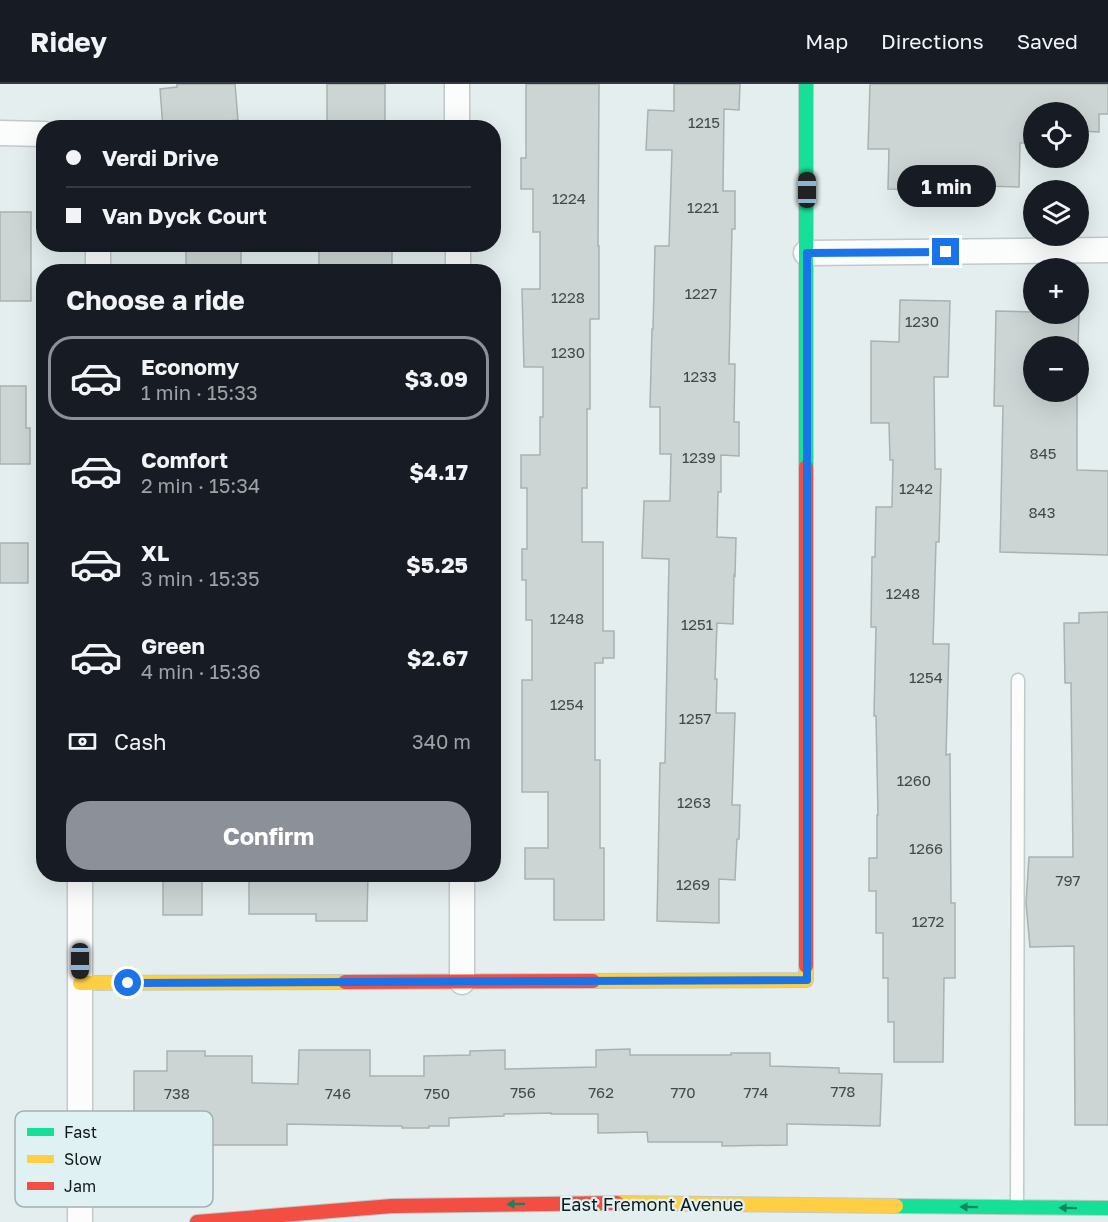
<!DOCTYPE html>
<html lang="en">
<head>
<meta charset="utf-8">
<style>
	body { margin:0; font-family:"Golos Text",sans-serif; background:#20242c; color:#f1f3f6; height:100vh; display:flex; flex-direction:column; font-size:22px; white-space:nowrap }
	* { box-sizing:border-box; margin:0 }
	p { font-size:20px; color:#9ea1a6 }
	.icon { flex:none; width:33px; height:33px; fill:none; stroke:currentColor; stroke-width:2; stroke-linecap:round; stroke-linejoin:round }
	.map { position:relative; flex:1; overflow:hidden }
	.sheet { position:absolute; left:36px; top:180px; width:465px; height:618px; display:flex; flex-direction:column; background:#171b24; border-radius:24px; box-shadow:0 6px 24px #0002 }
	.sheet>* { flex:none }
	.top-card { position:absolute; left:36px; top:36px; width:465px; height:132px; border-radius:24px; box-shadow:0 6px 24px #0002; display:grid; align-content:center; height:132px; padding:0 30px; background:#171b24 }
	.tools { position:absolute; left:1023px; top:18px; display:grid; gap:12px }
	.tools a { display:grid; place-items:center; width:66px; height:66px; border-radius:50%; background:#171b24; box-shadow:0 6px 24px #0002; font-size:30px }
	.end { position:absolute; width:27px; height:27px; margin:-14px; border:8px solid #1a73e8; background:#fff; box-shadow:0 0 0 3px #fff }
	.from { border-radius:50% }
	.bubble { position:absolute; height:42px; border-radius:21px; background:#171b24; box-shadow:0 6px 24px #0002; font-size:20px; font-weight:700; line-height:42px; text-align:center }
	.car { position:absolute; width:18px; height:36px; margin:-18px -9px; border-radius:8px; box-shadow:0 0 4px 2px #0007; background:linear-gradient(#222 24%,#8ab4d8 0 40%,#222 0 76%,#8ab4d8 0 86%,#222 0) }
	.top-card b { display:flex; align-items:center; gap:21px; height:57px; font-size:22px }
	.top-card b+b { border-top:2px solid #363941 }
	.top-card i { width:15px; height:15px; background:#f1f3f6 }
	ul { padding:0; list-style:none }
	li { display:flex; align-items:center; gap:18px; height:84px; margin:0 12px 9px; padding:0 18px; border:3px solid transparent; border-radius:24px }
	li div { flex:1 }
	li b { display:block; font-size:22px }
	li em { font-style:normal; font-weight:700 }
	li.current { border-color:#8c9099 }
	li>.icon { width:54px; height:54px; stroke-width:1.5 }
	h2 { padding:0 30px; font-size:27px; line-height:72px }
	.pay { display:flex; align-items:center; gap:15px; height:66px; padding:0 30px; font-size:22px }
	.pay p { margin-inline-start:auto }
	.button { display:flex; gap:12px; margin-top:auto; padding:12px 30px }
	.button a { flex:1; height:69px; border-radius:24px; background:#8c9099; color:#fff; font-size:24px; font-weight:700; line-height:69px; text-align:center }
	header { display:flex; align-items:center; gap:36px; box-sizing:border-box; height:84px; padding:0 30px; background:#171b24; border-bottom:2px solid #363941 }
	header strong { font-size:28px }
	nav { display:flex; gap:33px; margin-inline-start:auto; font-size:21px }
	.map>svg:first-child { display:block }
	.building { fill:#ccd4d4; stroke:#a9b1b1; stroke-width:1.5 }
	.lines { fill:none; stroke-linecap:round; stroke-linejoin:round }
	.lane-casing { stroke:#c1c9c9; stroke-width:15 }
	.street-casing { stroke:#c1c9c9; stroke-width:27 }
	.fast-casing { stroke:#c1c9c9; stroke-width:16 }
	.slow-casing { stroke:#c1c9c9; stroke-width:16 }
	.jam-casing { stroke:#c1c9c9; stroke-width:16 }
	.lane { stroke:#fbfcfc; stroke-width:12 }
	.street { stroke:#fbfcfc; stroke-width:24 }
	.fast { stroke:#16e098; stroke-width:14 }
	.slow { stroke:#ffcf43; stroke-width:14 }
	.jam { stroke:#f24e42; stroke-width:14 }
	.oneway { fill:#14865f }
	.route { stroke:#1a73e8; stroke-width:8 }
	.labels { text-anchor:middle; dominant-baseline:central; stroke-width:4.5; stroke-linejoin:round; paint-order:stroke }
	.number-label { font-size:15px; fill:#42494a }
	.street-label { font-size:18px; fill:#12191a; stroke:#dff1f3 }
	.key { fill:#dff1f3; stroke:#a2b0b2; stroke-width:1.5 }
	.key-label { font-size:16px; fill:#12191a }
</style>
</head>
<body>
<header>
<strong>Ridey</strong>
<nav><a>Map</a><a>Directions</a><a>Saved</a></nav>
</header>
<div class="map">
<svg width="1108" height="1138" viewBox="0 0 1108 1138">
	<rect width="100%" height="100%" fill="#e4eeee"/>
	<!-- building -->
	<g class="building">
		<polygon points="177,0 235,0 238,36 163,44 160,5 177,3"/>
		<polygon points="327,0 385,0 385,43 327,44"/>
		<polygon points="526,0 599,0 598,162 599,162 599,235 590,235 590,325 587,325 587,404 582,404 582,458 603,458 603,547 614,547 614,574 603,574 603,579 595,579 595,676 600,676 600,764 604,764 604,836 554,836 554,795 525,795 525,764 548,764 548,708 522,708 522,596 532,596 532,536 526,536 526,496 522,496 522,465 527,465 527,404 521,404 521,371 540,371 540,333 543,333 543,283 524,283 522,205 540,205 540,148 533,148 533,105 521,105 521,74 526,74"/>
		<polygon points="674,0 740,0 739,26 724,25 723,107 735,107 735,145 732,145 729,280 735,280 734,338 739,338 739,372 721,371 721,408 718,408 717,453 736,454 735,492 734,491 733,540 717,539 715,595 717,595 716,629 735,629 732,721 740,721 739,755 737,755 735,796 719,795 719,839 657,837 660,679 665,679 669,475 642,474 644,417 670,417 671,370 660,370 660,323 650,323 652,245 653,245 655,162 669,162 672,66 646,66 648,26 674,27"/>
		<polygon points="870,0 1108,0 1108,30 1099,30 1099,48 1078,47 1078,28 1034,28 1034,59 1020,59 1019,103 951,101 951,106 888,105 889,65 868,65"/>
		<rect x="0" y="128" width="31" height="89"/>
		<rect x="186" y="160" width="55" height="28"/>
		<rect x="319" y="160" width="73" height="28"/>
		<polygon points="900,216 950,217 948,293 934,293 935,385 941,385 939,458 936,458 933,560 949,560 946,671 950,670 951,819 955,819 955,894 944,894 943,978 894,978 894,938 888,938 888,894 883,894 883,849 876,849 876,807 869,807 869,774 877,774 877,731 878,731 876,632 874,632 876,543 871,543 872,473 875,473 876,423 892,423 893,376 890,376 889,339 871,339 871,257 899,258"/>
		<polygon points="996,227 1034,228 1034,230 1079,229 1078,262 1034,262 1034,308 1077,308 1077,386 1108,387 1108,471 1000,468 1003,322 994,322"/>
		<polygon points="0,302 26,302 26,344 30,344 30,380 0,380"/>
		<rect x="0" y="459" width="28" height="40"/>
		<polygon points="1108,528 1108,1041 1075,1041 1074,862 1030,863 1026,819 1029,773 1073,773 1071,599 1065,599 1064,539 1079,539 1079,529"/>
		<rect x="163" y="790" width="39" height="41"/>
		<polygon points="249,790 368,790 367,837 316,837 316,830 249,830"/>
		<polygon points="630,965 630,971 731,971 731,969 770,969 770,982 839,984 839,989 882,990 880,1042 790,1040 787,1040 787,1061 722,1062 722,1058 648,1058 647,1048 598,1049 598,1030 551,1030 551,1029 504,1030 504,1032 449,1034 449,1042 429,1042 429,1044 402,1044 402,1042 386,1042 287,1040 287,1061 135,1061 136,1043 134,1043 134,987 167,987 167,967 205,967 205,972 252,972 252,999 298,1000 299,966 370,966 370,992 424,992 424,972 470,971 470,967 505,966 505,985 596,983 596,966"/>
	</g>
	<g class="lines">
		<defs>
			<polyline id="lane" points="1017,1122 1018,596"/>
			<g id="street">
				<polyline points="457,0 457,44"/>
				<polyline points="0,49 44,50"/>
				<polyline points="458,160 458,188"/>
				<polyline points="806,169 1108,166"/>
				<polyline points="98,188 98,160"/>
				<polyline points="80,790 80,1138"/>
				<polyline points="462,790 462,898"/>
			</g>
			<g id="fast">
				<polyline points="806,0 806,383"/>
				<polyline points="896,1122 1108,1124"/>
			</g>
			<g id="slow">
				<polyline points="593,897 806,896 806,882"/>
				<polyline points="80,899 345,898"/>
				<polyline points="617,1119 896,1122"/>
			</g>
			<g id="jam">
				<polyline points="806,383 806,882"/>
				<polyline points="345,898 593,897"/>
				<polyline points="197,1138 392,1122 617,1119"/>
			</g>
		</defs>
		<!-- lane casing -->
		<use href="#lane" class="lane-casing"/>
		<!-- street casing -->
		<use href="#street" class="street-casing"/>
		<!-- fast casing -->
		<use href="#fast" class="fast-casing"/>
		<!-- slow casing -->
		<use href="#slow" class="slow-casing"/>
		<!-- jam casing -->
		<use href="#jam" class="jam-casing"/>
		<!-- lane -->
		<use href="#lane" class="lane"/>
		<!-- street -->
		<use href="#street" class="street"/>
		<!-- fast -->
		<use href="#fast" class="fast"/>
		<!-- slow -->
		<use href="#slow" class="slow"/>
		<!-- jam -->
		<use href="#jam" class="jam"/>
	</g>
	<!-- one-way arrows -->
	<defs><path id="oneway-solid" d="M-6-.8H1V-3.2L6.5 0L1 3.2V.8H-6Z" transform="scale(1.5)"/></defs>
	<g class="oneway">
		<use href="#oneway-solid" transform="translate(516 1120) rotate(179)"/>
		<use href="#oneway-solid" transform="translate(969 1123) rotate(-179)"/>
		<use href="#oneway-solid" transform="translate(1068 1124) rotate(-179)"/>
	</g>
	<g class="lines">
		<!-- route -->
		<polyline class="route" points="128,899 807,896 807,169 946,168"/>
	</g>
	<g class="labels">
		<!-- number labels -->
		<g class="number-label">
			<text x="704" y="38">1215</text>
			<text x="569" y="114">1224</text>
			<text x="703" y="123">1221</text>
			<text x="701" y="209">1227</text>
			<text x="568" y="213">1228</text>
			<text x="922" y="237">1230</text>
			<text x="568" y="268">1230</text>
			<text x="700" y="292">1233</text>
			<text x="1043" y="369">845</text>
			<text x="699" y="373">1239</text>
			<text x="916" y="404">1242</text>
			<text x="1042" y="428">843</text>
			<text x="903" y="509">1248</text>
			<text x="567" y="534">1248</text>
			<text x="697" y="540">1251</text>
			<text x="926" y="593">1254</text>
			<text x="567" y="620">1254</text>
			<text x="695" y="634">1257</text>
			<text x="914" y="696">1260</text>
			<text x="694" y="718">1263</text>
			<text x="926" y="764">1266</text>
			<text x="1068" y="796">797</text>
			<text x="693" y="800">1269</text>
			<text x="928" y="837">1272</text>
			<text x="843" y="1007">778</text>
			<text x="523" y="1008">756</text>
			<text x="601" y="1008">762</text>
			<text x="683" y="1008">770</text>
			<text x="756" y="1008">774</text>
			<text x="177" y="1009">738</text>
			<text x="338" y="1009">746</text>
			<text x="437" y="1009">750</text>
		</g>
		<!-- street labels -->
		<g class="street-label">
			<text x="652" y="1120">East Fremont Avenue</text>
		</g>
	</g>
	<!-- legend -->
	<rect x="15" y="1027" width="198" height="96" rx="9" class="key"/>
	<rect x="27" y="1044" width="27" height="8" fill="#16e098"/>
	<rect x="27" y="1071" width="27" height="8" fill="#ffcf43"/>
	<rect x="27" y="1098" width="27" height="8" fill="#f24e42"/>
	<g class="key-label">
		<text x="64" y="1054">Fast</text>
		<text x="64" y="1081">Slow</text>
		<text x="64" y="1108">Jam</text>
	</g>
</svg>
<div class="tools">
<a><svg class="icon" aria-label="locate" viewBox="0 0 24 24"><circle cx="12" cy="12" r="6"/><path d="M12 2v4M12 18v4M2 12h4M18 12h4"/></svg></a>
<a><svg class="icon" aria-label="layers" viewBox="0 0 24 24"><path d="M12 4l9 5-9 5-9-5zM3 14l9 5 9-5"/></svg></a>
<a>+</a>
<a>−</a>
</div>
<i class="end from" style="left:128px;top:899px"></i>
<i class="end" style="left:946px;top:168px"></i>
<div class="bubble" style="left:897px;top:81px;width:99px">1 min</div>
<i class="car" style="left:807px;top:106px;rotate:0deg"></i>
<i class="car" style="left:80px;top:877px;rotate:180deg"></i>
<div class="top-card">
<b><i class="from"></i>Verdi Drive</b>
<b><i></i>Van Dyck Court</b>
</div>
<section class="sheet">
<h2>Choose a ride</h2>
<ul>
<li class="current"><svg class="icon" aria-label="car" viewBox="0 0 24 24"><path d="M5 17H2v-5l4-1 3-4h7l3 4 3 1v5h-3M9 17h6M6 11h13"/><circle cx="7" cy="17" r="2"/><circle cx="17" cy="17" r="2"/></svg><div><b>Economy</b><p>1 min · 15:33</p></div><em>$3.09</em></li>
<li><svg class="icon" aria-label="car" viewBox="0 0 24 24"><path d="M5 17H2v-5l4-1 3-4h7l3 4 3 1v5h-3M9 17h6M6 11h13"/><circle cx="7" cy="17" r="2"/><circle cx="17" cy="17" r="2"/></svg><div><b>Comfort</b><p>2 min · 15:34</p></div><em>$4.17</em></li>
<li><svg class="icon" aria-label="car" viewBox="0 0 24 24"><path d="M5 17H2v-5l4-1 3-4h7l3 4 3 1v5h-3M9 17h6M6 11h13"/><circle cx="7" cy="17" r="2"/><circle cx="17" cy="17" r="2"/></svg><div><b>XL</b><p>3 min · 15:35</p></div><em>$5.25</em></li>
<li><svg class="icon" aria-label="car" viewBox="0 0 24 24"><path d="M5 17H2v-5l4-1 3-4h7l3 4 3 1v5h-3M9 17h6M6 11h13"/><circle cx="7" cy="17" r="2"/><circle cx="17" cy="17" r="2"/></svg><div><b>Green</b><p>4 min · 15:36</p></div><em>$2.67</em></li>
</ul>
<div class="pay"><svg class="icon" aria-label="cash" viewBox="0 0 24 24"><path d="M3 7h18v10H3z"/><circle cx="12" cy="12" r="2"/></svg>Cash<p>340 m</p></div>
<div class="button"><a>Confirm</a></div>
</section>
</div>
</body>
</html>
